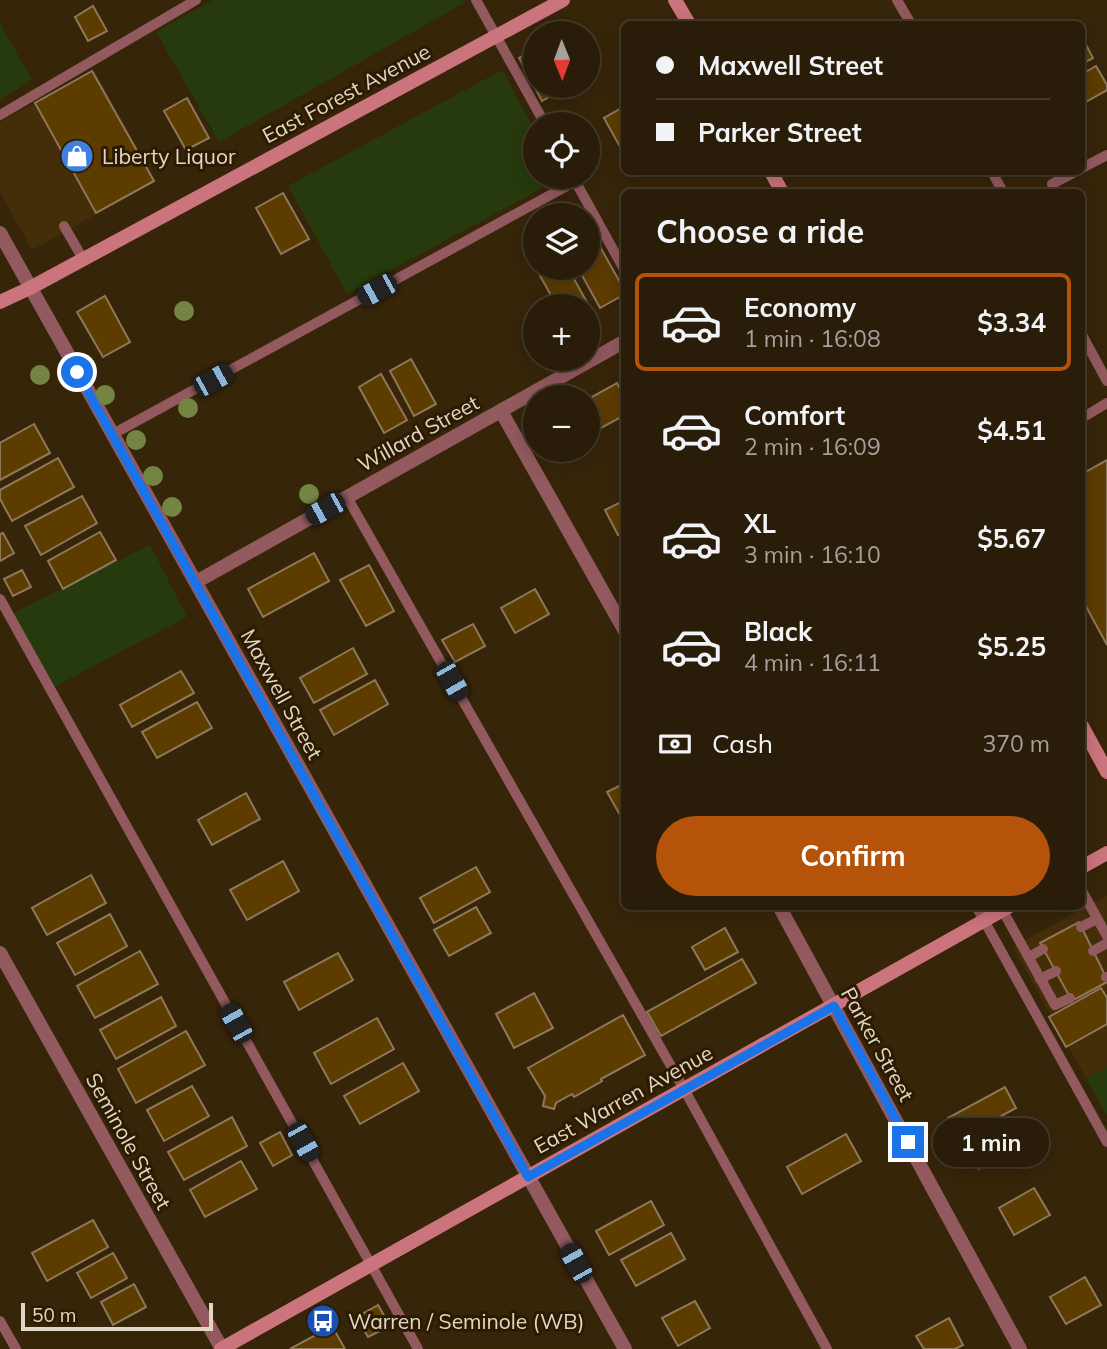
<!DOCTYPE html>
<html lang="en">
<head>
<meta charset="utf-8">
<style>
	body { margin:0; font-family:Mulish,sans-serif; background:#312512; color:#f1f3f6; height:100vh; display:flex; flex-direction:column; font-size:26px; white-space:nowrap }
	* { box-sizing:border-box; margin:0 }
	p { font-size:23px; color:#a5a19c }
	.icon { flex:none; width:38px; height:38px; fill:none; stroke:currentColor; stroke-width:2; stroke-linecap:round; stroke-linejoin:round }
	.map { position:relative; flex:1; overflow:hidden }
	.panel { position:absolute; left:621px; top:189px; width:464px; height:721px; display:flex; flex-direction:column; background:#291c08; border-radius:10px; box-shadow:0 4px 18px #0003,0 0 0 2px #453a29 }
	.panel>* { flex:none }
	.top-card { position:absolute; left:621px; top:21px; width:464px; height:154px; border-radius:10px; box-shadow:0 4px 18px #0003,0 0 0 2px #453a29; display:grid; align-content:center; height:154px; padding:0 35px; background:#291c08 }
	.needle { width:46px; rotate:179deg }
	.buttons { position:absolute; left:523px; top:21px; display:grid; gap:14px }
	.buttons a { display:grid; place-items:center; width:77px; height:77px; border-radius:50%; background:#291c08; box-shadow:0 4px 18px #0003,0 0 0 2px #453a29; font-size:35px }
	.scale { position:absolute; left:21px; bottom:18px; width:192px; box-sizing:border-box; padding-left:7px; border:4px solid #e2d7c7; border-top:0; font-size:19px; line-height:24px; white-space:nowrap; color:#e2d7c7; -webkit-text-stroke:5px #2c1b01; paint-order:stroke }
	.end { position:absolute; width:32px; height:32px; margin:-16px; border:9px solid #1a73e8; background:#fff; box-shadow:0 0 0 4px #fff }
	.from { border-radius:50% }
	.bubble { position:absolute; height:49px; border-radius:24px; background:#291c08; box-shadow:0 4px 18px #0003,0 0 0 2px #453a29; font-size:23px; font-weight:700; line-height:49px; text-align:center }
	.car { position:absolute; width:21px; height:42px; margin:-21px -10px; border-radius:9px; box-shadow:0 0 5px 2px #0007; background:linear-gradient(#222 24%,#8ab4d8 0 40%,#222 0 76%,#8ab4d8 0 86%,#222 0) }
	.top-card b { display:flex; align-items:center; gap:24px; height:66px; font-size:26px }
	.top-card b+b { border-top:2px solid #453a29 }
	.top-card i { width:18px; height:18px; background:#f1f3f6 }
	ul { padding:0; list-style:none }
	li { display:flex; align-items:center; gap:21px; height:98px; margin:0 14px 10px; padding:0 21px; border:4px solid transparent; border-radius:10px }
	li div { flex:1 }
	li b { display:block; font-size:26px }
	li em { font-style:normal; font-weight:700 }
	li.active { border-color:#b45309 }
	li>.icon { width:63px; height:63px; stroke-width:1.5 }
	h2 { padding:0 35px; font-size:32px; line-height:84px }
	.pay { display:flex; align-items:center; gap:18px; height:77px; padding:0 35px; font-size:26px }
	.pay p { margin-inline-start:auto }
	.action { display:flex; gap:14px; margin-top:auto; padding:14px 35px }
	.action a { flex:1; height:80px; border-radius:42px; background:#b45309; color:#fff; font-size:28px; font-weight:700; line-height:80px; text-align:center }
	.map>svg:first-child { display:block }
	.built { fill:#442e0a }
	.green { fill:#273a0d }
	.building { fill:#5d3c00; stroke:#8d785b; stroke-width:2 }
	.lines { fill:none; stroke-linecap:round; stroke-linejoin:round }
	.lane { stroke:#925a5f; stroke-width:10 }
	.street { stroke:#925a5f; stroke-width:14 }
	.secondary { stroke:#cc747d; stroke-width:14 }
	.tree { fill:#738443 }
	.route { stroke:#1a73e8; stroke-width:9 }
	.labels { text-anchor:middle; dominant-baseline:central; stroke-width:6; stroke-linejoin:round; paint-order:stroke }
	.street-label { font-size:21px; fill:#e2d7c7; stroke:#2c1b01 }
	.poi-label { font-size:21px; fill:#e2d7c7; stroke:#2c1b01; text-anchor:start }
</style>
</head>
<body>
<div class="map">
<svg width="1107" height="1349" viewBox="0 0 1107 1349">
	<rect width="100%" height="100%" fill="#37250a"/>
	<!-- built -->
	<g class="built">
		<polygon points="94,70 156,181 32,250 0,192 0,122"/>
		<polygon points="1107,895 1107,1067 1086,1078 1013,947"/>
	</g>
	<!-- green -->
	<g class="green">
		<polygon points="213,0 463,0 464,3 219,142 156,32"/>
		<polygon points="0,23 32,80 0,99"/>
		<polygon points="502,70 535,132 536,177 560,177 561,178 347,294 288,186"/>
		<polygon points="150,545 187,617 50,689 9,615"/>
		<polygon points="1107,1067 1107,1116 1086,1078"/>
	</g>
	<!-- building -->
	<g class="building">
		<polygon points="93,6 107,31 88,41 75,17"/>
		<polygon points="1082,37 1093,58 1082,64"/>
		<polygon points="536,49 536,86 569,86 542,101 519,58"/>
		<polygon points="1096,66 1107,85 1107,90 1082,104 1082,74"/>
		<polygon points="92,71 154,181 96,213 35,103"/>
		<polygon points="187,98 209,138 186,150 164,111"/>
		<polygon points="625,106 625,142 619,145 604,118"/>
		<polygon points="283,193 309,239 281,254 256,208"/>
		<polygon points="599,245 625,291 625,294 600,308 578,268 588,268 588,251"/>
		<polygon points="551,268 568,268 594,315 588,318 588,306 557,306 539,274"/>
		<polygon points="105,296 130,342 103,357 77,312"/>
		<polygon points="411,359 436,404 414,416 390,371"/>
		<polygon points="381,374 407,420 384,433 359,387"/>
		<polygon points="617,383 625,398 625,415 588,435 588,399"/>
		<polygon points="34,424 50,453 0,480 0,443"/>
		<polygon points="58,458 74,487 12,521 0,499 0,490"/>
		<polygon points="1107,460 1107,645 1082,599 1082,474"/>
		<polygon points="82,496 97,523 41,555 25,526"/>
		<polygon points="625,500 625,531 618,535 605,510"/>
		<polygon points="100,532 116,560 63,589 48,561"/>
		<polygon points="3,533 14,553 0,561 0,534"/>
		<polygon points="314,553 329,581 263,617 248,589"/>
		<polygon points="369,565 394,611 366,626 340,580"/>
		<polygon points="22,570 31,587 13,596 4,579"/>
		<polygon points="535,589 549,614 515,633 501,608"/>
		<polygon points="473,624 485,646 455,662 442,640"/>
		<polygon points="353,648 367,674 314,703 300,678"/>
		<polygon points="181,671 194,693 132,727 120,705"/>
		<polygon points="375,680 388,704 334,735 320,710"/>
		<polygon points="197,702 212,728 157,758 142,732"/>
		<polygon points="625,783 625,813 620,815 607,792"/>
		<polygon points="246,793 260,819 212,845 198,820"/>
		<polygon points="283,861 299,891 247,920 230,890"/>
		<polygon points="476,867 490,892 434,923 420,898"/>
		<polygon points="91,875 106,903 47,935 32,908"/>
		<polygon points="476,907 491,933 449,956 434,930"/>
		<polygon points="110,914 127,946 75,975 57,943"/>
		<polygon points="1079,922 1107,979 1107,982 1072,1001 1040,943"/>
		<polygon points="725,928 738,952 705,970 692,947"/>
		<polygon points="140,951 158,984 95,1018 77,986"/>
		<polygon points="338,953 353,980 299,1010 284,982"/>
		<polygon points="742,959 756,983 661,1036 647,1012"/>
		<polygon points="1101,988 1107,998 1107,1024 1066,1047 1049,1017"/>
		<polygon points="534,993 553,1028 514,1048 496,1014"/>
		<polygon points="161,997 176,1026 116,1059 100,1030"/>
		<polygon points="623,1015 645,1055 601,1079 602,1081 574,1097 572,1094 556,1103 554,1109 543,1106 545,1096 528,1068"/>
		<polygon points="377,1018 394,1049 331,1084 314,1053"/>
		<polygon points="186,1031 205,1065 136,1103 118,1069"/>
		<polygon points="403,1063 419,1091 360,1124 344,1096"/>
		<polygon points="192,1086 209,1116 164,1141 147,1110"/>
		<polygon points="1005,1087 1016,1108 959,1139 948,1118"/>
		<polygon points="232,1117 247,1146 184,1180 168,1152"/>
		<polygon points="1016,1120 1028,1141 979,1169 967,1148"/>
		<polygon points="280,1132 292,1155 273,1166 260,1143"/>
		<polygon points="846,1134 861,1161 802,1194 787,1167"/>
		<polygon points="241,1161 257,1189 205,1217 190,1190"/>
		<polygon points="1034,1188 1050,1215 1014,1235 999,1208"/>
		<polygon points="651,1201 664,1225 609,1255 596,1231"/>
		<polygon points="93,1220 108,1247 47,1281 32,1253"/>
		<polygon points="671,1233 685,1259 636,1286 621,1260"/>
		<polygon points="113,1253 127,1278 91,1298 77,1273"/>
		<polygon points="1085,1277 1101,1305 1066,1324 1050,1297"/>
		<polygon points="134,1284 146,1307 113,1325 101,1302"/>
		<polygon points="695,1301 710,1328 678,1346 662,1318"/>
		<polygon points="378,1305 390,1326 368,1337 357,1317"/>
		<polygon points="949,1318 963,1345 955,1349 924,1349 916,1336"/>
		<polygon points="332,1326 345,1349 290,1349"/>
	</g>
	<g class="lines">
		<!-- lane -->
		<g class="lane">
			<polyline points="476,0 545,124"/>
			<polyline points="897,0 911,24"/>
			<polyline points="0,115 196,0"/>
			<polyline points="1082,168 1107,155"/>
			<polyline points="992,172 1003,192"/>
			<polyline points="573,177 625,271"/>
			<polyline points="1052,184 1075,172"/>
			<polyline points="64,226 83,259"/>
			<polyline points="1082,335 1107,381"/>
			<polyline points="1082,418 1107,403"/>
			<polyline points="113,434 576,181"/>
			<polyline points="347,497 684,1089 827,1349"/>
			<polyline points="0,599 418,1349"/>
			<polyline points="1082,891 1107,936"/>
			<polyline points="976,906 1107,1142"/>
			<polyline points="1003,911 1055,1005 1070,998"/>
			<polyline points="1081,927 1097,919"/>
			<polyline points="1093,951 1107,943"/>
			<polyline points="1029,957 1043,949"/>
			<polyline points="1106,977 1107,977"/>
			<polyline points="1040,979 1056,971"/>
			<polyline points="0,1321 16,1349"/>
		</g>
		<!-- street -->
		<g class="street">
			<polyline points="0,233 625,1349"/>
			<polyline points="501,411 625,631"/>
			<polyline points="196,582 625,341"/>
			<polyline points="779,906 1020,1349"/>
			<polyline points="0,953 222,1349"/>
		</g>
		<!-- secondary -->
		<g class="secondary">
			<polyline points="675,0 689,24"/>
			<polyline points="771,172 782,192"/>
			<polyline points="0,302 30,288 563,0"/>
			<polyline points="1082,726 1107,772"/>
			<polyline points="1082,867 1107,853"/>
			<polyline points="221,1349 1010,906"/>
		</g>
	</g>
	<!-- trees -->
	<g class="tree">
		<circle cx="184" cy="311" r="10"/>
		<circle cx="40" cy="375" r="10"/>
		<circle cx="105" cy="395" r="10"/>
		<circle cx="188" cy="408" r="10"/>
		<circle cx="136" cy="440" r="10"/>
		<circle cx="153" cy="476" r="10"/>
		<circle cx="309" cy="494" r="10"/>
		<circle cx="172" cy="507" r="10"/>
	</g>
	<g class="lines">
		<!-- route -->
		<polyline class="route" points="77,372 528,1177 834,1006 908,1142"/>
	</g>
	<!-- icons -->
	<defs>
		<symbol id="shop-disc" viewBox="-11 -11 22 22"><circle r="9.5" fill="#3f7fe0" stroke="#2c1b01"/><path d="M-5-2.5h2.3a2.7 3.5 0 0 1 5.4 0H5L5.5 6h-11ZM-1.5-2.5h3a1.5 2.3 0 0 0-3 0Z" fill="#fff"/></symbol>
		<symbol id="bus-disc" viewBox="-11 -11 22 22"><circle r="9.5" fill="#1a4fb4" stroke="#2c1b01"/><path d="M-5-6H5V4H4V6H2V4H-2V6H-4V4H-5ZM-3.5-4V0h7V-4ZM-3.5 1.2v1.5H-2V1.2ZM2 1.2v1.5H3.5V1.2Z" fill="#fff"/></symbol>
	</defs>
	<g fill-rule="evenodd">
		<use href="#shop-disc" x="58" y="137" width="38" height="38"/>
		<use href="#bus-disc" x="304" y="1302" width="38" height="38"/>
	</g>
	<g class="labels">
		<!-- street labels -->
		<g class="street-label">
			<text transform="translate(346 93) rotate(-28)">East Forest Avenue</text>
			<text transform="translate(418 433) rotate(-29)">Willard Street</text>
			<text transform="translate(282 694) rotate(61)">Maxwell Street</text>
			<text transform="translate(878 1044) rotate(61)">Parker Street</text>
			<text transform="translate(623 1099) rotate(-29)">East Warren Avenue</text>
			<text transform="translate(129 1141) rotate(61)">Seminole Street</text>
		</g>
		<!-- poi labels -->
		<g class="poi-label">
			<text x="102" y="156">Liberty Liquor</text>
			<text x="348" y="1321">Warren / Seminole (WB)</text>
		</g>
	</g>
</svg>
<div class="buttons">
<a><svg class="needle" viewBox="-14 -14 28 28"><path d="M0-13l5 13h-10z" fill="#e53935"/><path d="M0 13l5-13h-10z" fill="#a5a19c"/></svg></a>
<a><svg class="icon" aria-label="locate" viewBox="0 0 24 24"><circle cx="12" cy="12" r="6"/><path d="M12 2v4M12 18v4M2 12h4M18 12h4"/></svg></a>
<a><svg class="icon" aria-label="layers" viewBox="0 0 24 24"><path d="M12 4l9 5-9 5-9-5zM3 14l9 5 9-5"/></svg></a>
<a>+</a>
<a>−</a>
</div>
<div class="scale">50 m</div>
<i class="end from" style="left:77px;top:372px"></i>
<i class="end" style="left:908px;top:1142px"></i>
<div class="bubble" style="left:933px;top:1118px;width:116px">1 min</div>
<i class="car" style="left:377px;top:290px;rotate:241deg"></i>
<i class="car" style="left:213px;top:380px;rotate:61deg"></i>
<i class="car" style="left:325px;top:509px;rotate:241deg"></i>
<i class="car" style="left:452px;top:681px;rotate:150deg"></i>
<i class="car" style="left:236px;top:1023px;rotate:331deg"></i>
<i class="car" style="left:303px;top:1142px;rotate:151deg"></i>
<i class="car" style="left:576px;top:1263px;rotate:331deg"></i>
<div class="top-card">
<b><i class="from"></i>Maxwell Street</b>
<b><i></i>Parker Street</b>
</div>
<section class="panel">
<h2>Choose a ride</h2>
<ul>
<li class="active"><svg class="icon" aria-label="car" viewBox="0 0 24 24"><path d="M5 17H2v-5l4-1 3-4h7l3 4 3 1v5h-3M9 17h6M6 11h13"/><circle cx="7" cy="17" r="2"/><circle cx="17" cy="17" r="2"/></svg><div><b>Economy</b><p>1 min · 16:08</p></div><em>$3.34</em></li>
<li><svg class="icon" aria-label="car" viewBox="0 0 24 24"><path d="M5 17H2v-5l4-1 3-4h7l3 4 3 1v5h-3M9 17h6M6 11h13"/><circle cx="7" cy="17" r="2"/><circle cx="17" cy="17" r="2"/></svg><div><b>Comfort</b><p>2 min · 16:09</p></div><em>$4.51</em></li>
<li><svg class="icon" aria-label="car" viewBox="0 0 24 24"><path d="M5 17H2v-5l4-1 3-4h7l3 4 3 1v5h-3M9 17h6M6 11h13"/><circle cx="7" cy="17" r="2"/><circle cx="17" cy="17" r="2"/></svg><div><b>XL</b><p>3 min · 16:10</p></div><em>$5.67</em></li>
<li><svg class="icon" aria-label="car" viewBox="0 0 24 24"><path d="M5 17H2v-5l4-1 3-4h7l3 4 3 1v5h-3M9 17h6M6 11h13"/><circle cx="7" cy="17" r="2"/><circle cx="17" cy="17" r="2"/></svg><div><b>Black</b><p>4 min · 16:11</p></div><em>$5.25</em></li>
</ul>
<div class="pay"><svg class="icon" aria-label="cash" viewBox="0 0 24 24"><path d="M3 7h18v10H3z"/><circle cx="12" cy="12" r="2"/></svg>Cash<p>370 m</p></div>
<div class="action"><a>Confirm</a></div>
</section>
</div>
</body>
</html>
